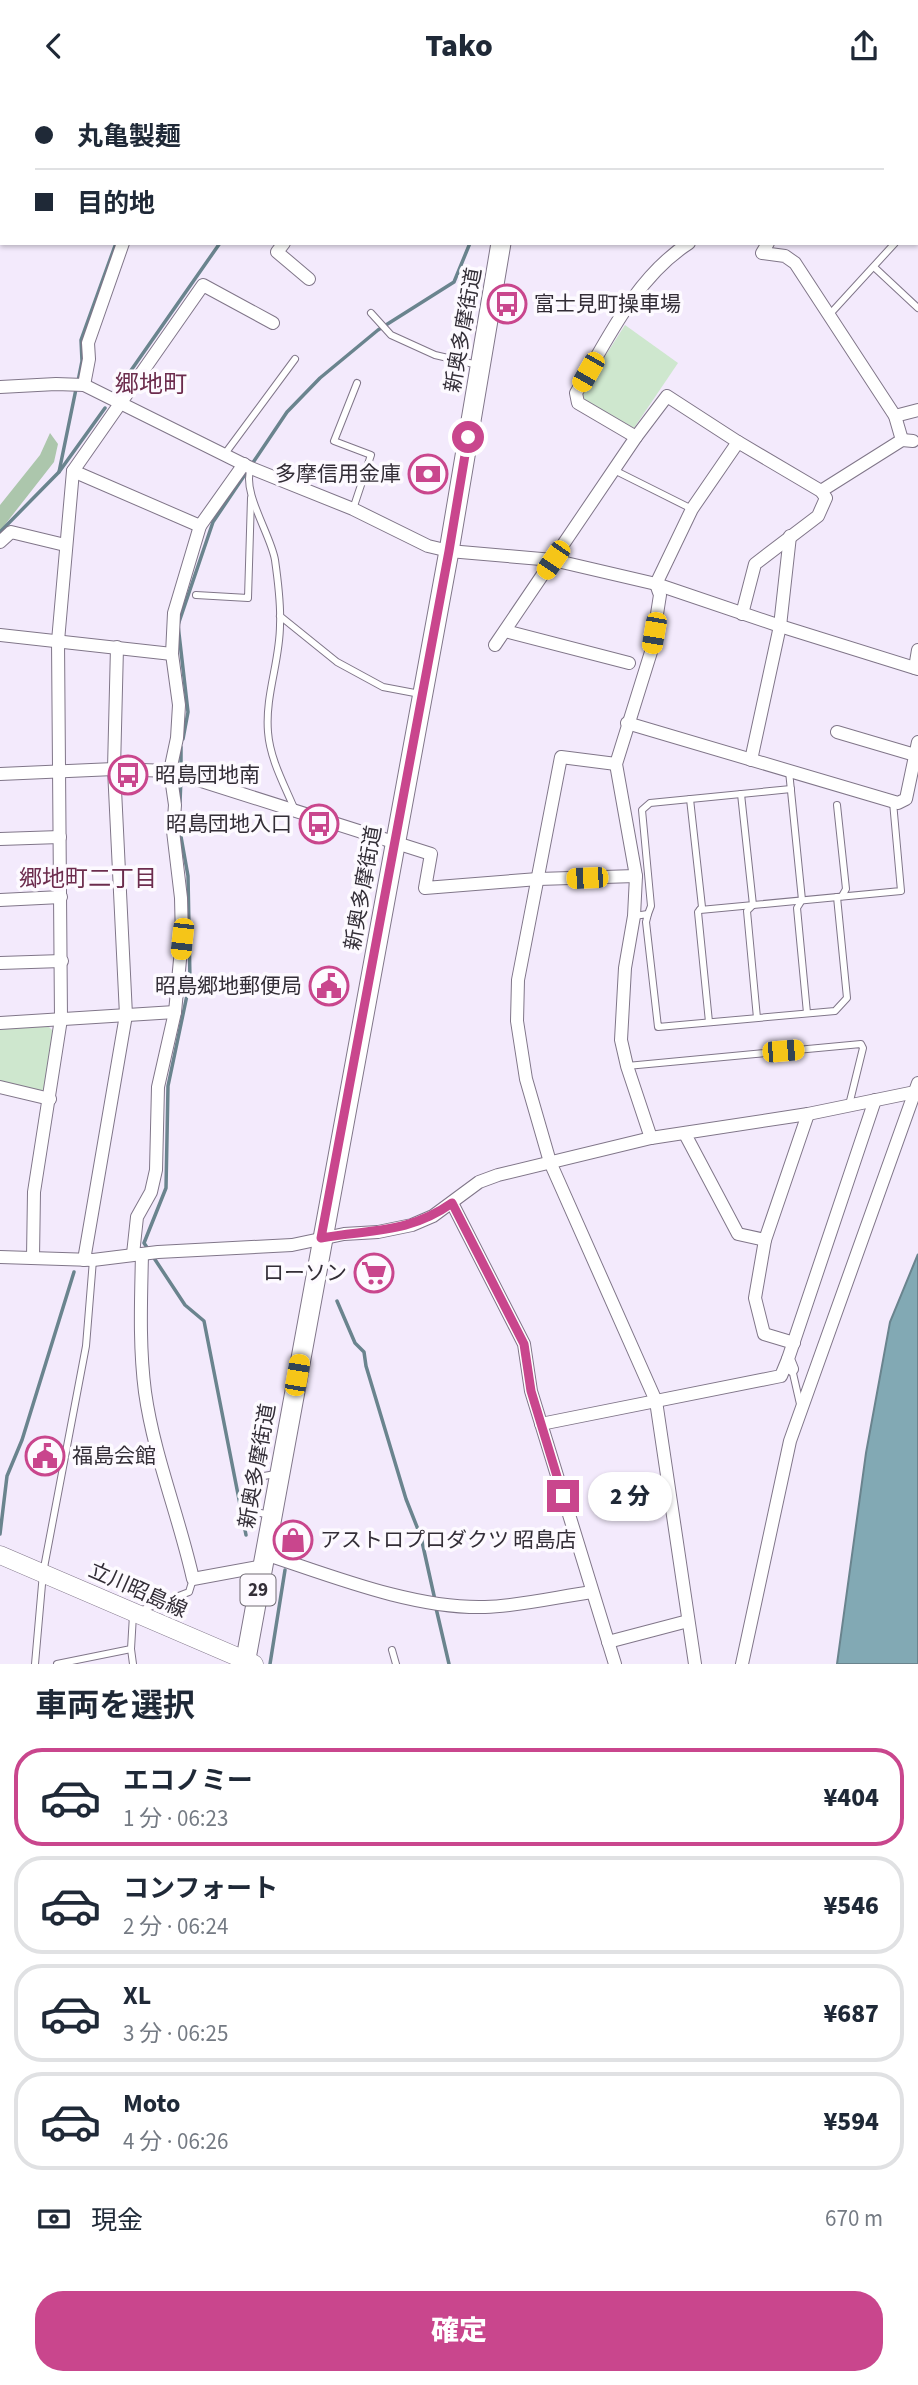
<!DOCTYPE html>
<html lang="ja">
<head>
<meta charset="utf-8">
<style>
	body { margin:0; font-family:"Source Sans 3","Noto Sans JP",sans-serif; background:#f2f2f3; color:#1f2937; height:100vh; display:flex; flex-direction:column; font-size:26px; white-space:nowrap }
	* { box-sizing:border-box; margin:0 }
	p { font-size:23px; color:#747a83 }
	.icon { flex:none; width:38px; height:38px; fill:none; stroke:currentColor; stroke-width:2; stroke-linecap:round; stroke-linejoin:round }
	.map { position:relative; height:1573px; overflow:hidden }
	.side { display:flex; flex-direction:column; background:#fff; flex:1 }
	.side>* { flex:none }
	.hud { position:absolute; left:0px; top:0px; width:919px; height:154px; box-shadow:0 2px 5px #0004; display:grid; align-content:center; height:154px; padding:0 35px; background:#fff }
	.end { position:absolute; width:32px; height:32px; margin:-16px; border:9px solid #c9468d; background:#fff; box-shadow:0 0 0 4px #fff }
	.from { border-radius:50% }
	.bubble { position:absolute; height:49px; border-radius:24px; background:#fff; box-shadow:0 2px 5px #0004; font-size:23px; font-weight:800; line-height:49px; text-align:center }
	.car { position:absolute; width:21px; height:42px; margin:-21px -10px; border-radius:9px; box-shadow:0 0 5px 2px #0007; background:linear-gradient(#f5c518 24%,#345 0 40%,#f5c518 0 76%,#345 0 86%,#f5c518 0) }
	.hud b { display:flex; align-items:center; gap:24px; height:66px; font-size:26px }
	.hud b+b { border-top:2px solid #e0e1e3 }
	.hud i { width:18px; height:18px; background:#1f2937 }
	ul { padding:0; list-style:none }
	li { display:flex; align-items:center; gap:21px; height:98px; margin:0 14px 10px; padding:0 21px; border:4px solid #e0e1e3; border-radius:28px }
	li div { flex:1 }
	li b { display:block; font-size:26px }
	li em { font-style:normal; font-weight:800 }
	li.current { border-color:#c9468d }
	li>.icon { width:63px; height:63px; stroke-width:1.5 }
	h2 { padding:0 35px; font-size:32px; line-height:84px }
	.pay { display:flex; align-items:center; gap:18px; height:77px; padding:0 35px; font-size:26px }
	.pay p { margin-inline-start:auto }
	.button { display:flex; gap:14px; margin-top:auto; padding:14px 35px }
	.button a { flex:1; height:80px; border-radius:28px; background:#c9468d; color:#fff; font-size:28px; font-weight:800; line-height:80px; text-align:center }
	header { display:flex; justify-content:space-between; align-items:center; height:91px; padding:0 35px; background:#fff; font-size:32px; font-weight:800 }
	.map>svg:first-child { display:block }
	.green { fill:#cee7ce }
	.forest { fill:#acc6ac }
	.water { fill:#82a9b4; stroke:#6a848e; stroke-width:2 }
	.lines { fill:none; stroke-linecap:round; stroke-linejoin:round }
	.stream { stroke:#6a848e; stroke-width:3.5 }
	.lane-casing { stroke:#807689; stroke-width:8 }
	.street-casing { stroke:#807689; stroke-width:14 }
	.secondary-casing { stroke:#807689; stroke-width:19 }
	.primary-casing { stroke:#807689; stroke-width:21 }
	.lane { stroke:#fff; stroke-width:6 }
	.street { stroke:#fff; stroke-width:12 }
	.secondary { stroke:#fff; stroke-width:18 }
	.primary { stroke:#fff; stroke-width:19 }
	.route { stroke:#c9468d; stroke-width:9 }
	.labels { text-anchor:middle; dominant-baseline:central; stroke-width:7; stroke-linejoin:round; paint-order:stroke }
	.shield { fill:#fdfaff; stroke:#706b73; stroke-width:2 }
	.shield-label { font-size:19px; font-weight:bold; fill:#332e37 }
	.poi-label { font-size:21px; fill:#332e37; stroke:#fdfaff; text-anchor:start }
	.street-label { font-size:21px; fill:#332e37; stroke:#fdfaff }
	.neighbourhood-label { font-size:23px; fill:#6c2c4d; stroke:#fdfaff }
	.quarter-label { font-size:24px; fill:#6c2c4d; stroke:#fdfaff }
</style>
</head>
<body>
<header><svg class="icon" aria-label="back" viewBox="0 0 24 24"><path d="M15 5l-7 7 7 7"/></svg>Tako<svg class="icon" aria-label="share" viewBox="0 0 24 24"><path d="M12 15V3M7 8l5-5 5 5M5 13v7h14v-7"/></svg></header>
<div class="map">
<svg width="918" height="1573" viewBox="0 0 918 1573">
	<rect width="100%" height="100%" fill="#f3eafc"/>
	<!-- green -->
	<g class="green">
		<polygon points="625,234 678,272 634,337 583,308 582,301"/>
		<polygon points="47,934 53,940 45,1001 0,991 0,938"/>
	</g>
	<!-- forest -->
	<polygon class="forest" points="50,342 58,353 54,371 0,440 0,414 40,364"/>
	<!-- water -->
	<polygon class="water" points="918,1163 918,1573 837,1573 866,1362 890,1231"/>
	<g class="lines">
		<!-- stream -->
		<g class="stream">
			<polyline points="103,0 104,2"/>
			<polyline points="479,0 479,2"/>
			<polyline points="78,290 82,270 81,249 116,152"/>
			<polyline points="118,298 220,152"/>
			<polyline points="252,373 287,321 320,287 378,239 454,191 470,152"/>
			<polyline points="59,381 76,298"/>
			<polyline points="0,441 59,381 105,317"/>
			<polyline points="183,648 188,621 178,534 213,431 248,379"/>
			<polyline points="181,679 181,656"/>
			<polyline points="180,711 181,687"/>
			<polyline points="148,1158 144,1152 166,1097 168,995 190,890 188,785 180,740 180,722"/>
			<polyline points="152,1164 185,1214 204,1230 246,1444"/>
			<polyline points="337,1210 355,1252 364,1261 366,1275 406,1408 421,1446 435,1509"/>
			<polyline points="0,1443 7,1385 22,1349 74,1181"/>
			<polyline points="436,1517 449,1573"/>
			<polyline points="270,1573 285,1479"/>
		</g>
		<defs>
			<g id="lane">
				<polyline points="144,0 144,2"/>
				<polyline points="213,0 213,2"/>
				<polyline points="917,119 918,120"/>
				<polyline points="917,127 918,126"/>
				<polyline points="874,176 918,217"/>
				<polyline points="371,222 391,244 435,264 478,274"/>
				<polyline points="830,223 895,152"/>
				<polyline points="224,364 295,268"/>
				<path d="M251 377C241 400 271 444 275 469 278 490 281 513 280 534 280 570 265 604 268 641 270 668 284 693 294 717"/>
				<polyline points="614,379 692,418"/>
				<polyline points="353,418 371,364 334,350 357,292"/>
				<polyline points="196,504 248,507 251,407"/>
				<polyline points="280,525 337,571 383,596 420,603"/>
				<polyline points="789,680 802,809 797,817 807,922"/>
				<polyline points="741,703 753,814 747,820 757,927"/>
				<polyline points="690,708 702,816 698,821 709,931"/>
				<polyline points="837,714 846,798 842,805"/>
				<polyline points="700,819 901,800 893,711"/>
				<polyline points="648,823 651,815 642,719 650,712 791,698"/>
				<polyline points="634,825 648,823 646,831 658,936 835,920 847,907 837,806"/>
				<polyline points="627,975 861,953 863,957 849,1014"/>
				<polyline points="792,1278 800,1313"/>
				<polyline points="270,1424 251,1420 248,1411 253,1387 275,1383"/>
				<polyline points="142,1519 189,1501 193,1488"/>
				<polyline points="131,1558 133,1573"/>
				<polyline points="392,1559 396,1573"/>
				<polyline points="35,1573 43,1482 86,1255 93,1169"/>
				<polyline points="57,1573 131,1558 133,1524"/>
			</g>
			<g id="street">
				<polyline points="115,0 115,2"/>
				<polyline points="227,2 230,0"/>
				<polyline points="282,2 285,0"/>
				<polyline points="375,2 376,0"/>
				<polyline points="863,2 864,0"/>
				<polyline points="0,41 2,43"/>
				<polyline points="917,53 918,54"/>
				<polyline points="284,152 277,161 309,188"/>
				<polyline points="768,152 762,162 785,165 795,172 895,325 902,349"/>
				<polyline points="84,294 89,268 88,252 123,152"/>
				<polyline points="0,296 56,293 84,294 251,377 353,418 428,455 449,460 553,469 656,493 780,535 918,578"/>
				<polyline points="895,325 918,319"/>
				<polyline points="636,346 667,305 738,351"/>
				<polyline points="73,380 200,435"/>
				<polyline points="821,400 902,349 913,350"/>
				<polyline points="0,451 11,441 65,454"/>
				<polyline points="505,540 629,572"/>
				<polyline points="0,544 172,563"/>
				<path d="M495 554 636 346 578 312 576 302C607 249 636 186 689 152"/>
				<polyline points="915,577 918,559"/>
				<polyline points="627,632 898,712 906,708 918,651"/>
				<polyline points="837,641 915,664"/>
				<polyline points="751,669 780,535 790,445"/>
				<polyline points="616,673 561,666 518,889 517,930 526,988 550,1071 656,1310 695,1573"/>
				<polyline points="0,683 114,678 170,680 431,763 425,797 538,788 636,785"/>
				<polyline points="0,748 60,746"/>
				<polyline points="0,809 61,806"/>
				<polyline points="0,872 62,870"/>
				<polyline points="0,932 175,921"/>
				<polyline points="0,996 50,1008"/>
				<polyline points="685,1043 738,1143 765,1149 808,1023"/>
				<polyline points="651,1047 627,975 621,949 625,877 634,825 636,785 616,673 651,561 660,504 656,493 692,418 738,351 821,400 826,407 818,425 755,473 742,523"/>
				<polyline points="452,1112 524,1253 531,1300 615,1573"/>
				<polyline points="765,1149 755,1207 764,1243 794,1252"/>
				<polyline points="133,1163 137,1126 151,1101 156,1079 158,996 175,921 182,848 181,807 173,740 175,714 170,680 177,647 179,614 172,563 174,522 200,435 244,373"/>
				<path d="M142 1163C141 1209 139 1255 145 1301 154 1365 179 1425 193 1488L263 1475"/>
				<polyline points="0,1166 93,1169 158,1161 292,1154 344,1143 378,1141 412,1134 433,1125 479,1091 498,1084 651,1047 808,1023 915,1001"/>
				<polyline points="33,1166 34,1101 61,928 58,550 73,380 203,194 273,232"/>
				<polyline points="84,1169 126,924 114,678 117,556"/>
				<polyline points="792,1278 788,1268 875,1009"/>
				<polyline points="541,1333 781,1285 788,1268"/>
				<path d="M265 1463C332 1485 414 1518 485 1516 520 1515 557 1506 592 1501"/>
				<polyline points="608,1551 688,1530"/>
				<polyline points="742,1573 790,1350 918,992"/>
			</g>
			<polyline id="secondary" points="0,1464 254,1573"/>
			<g id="primary">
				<polyline points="529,2 529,0"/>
				<polyline points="245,1573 449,460 501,152"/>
			</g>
		</defs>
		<!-- lane casing -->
		<use href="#lane" class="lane-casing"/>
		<!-- street casing -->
		<use href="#street" class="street-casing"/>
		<!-- secondary casing -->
		<use href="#secondary" class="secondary-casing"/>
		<!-- primary casing -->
		<use href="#primary" class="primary-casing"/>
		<!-- lane -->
		<use href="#lane" class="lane"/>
		<!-- street -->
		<use href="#street" class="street"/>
		<!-- secondary -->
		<use href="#secondary" class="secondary"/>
		<!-- primary -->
		<use href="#primary" class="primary"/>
	</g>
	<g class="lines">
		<!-- route -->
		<path class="route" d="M468 346 449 460 321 1147C371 1138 408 1143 452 1112L524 1253 531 1300 563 1405"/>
	</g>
	<!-- icons -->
	<defs>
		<symbol id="bus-ring" viewBox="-11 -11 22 22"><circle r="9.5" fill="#fdfaff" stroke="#c9468d" stroke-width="1.5"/><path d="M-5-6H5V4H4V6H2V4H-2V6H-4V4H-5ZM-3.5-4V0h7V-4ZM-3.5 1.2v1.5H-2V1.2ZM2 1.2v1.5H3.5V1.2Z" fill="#c9468d"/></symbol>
		<symbol id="bank-ring" viewBox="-11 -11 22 22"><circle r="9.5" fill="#fdfaff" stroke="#c9468d" stroke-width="1.5"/><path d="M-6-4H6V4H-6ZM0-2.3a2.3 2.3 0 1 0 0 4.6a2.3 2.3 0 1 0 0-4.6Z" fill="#c9468d"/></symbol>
		<symbol id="civic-ring" viewBox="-11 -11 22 22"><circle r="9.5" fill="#fdfaff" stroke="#c9468d" stroke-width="1.5"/><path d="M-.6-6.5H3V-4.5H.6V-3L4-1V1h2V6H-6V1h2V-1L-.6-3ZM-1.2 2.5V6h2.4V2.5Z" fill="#c9468d"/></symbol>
		<symbol id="supermarket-ring" viewBox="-11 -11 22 22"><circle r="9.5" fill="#fdfaff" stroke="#c9468d" stroke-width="1.5"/><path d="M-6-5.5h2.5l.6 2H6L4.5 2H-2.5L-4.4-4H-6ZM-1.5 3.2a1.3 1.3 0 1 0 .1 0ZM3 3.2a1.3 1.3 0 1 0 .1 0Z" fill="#c9468d"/></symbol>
		<symbol id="shop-ring" viewBox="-11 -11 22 22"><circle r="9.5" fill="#fdfaff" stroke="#c9468d" stroke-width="1.5"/><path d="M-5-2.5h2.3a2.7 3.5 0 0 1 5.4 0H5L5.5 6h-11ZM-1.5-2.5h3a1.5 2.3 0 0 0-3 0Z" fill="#c9468d"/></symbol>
	</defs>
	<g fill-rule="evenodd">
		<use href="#bus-ring" x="485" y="191" width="44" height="44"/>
		<use href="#bank-ring" x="406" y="361" width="44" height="44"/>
		<use href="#bus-ring" x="106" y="662" width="44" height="44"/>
		<use href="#bus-ring" x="297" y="711" width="44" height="44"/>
		<use href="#civic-ring" x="307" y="873" width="44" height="44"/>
		<use href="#supermarket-ring" x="352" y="1160" width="44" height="44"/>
		<use href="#civic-ring" x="23" y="1343" width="44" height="44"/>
		<use href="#shop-ring" x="271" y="1427" width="44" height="44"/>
	</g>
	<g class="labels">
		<!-- shield labels -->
		<rect class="shield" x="240.5" y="1483.5" width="35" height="31" rx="5"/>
		<g class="shield-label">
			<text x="258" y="1499">29</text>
		</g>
		<!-- poi labels -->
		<g class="poi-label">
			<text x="534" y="213">富士見町操車場</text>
			<text x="401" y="383" text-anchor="end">多摩信用金庫</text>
			<text x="155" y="684">昭島団地南</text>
			<text x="292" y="733" text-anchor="end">昭島団地入口</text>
			<text x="302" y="895" text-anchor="end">昭島郷地郵便局</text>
			<text x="347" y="1182" text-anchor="end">ローソン</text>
			<text x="72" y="1365">福島会館</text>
			<text x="320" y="1449">アストロプロダクツ 昭島店</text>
		</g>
		<!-- street labels -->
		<g class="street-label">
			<text transform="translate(463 239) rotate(-80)">新奥多摩街道</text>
			<text transform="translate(363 797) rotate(-80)">新奥多摩街道</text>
			<text transform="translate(257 1375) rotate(-80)">新奥多摩街道</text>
			<text transform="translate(138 1499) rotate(24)">立川昭島線</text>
		</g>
		<!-- neighbourhood labels -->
		<g class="neighbourhood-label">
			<text x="88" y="787">郷地町二丁目</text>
		</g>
		<!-- quarter labels -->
		<g class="quarter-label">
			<text x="151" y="293">郷地町</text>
		</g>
	</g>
</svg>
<i class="end from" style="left:468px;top:346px"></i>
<i class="end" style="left:563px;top:1405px"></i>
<div class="bubble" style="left:588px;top:1381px;width:84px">2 分</div>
<i class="car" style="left:588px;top:281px;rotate:210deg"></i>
<i class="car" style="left:553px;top:469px;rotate:214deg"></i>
<i class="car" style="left:654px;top:542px;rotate:190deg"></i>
<i class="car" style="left:587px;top:787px;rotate:268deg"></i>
<i class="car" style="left:182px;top:848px;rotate:186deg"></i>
<i class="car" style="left:783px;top:960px;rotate:85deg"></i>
<i class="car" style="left:297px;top:1284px;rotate:10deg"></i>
<div class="hud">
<b><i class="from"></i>丸亀製麺</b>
<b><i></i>目的地</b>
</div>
</div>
<section class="side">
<h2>車両を選択</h2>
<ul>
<li class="current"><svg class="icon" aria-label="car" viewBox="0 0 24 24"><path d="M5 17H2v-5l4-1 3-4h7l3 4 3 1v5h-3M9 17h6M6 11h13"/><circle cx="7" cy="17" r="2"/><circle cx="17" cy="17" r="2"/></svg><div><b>エコノミー</b><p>1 分 · 06:23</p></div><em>¥404</em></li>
<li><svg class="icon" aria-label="car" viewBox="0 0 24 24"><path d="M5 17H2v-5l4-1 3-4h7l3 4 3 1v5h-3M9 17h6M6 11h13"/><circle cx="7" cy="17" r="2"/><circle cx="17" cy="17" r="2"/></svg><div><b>コンフォート</b><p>2 分 · 06:24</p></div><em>¥546</em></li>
<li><svg class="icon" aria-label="car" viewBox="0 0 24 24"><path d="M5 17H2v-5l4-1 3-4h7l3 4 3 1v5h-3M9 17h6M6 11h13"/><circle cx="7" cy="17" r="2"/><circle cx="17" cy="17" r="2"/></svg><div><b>XL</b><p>3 分 · 06:25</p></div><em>¥687</em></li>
<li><svg class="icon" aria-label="car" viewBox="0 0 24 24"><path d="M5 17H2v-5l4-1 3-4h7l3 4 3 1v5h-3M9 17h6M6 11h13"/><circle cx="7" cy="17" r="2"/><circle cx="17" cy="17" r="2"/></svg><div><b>Moto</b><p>4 分 · 06:26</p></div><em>¥594</em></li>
</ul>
<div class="pay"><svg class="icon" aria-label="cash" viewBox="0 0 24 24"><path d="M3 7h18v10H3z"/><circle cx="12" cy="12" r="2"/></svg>現金<p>670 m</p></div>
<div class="button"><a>確定</a></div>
</section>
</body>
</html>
